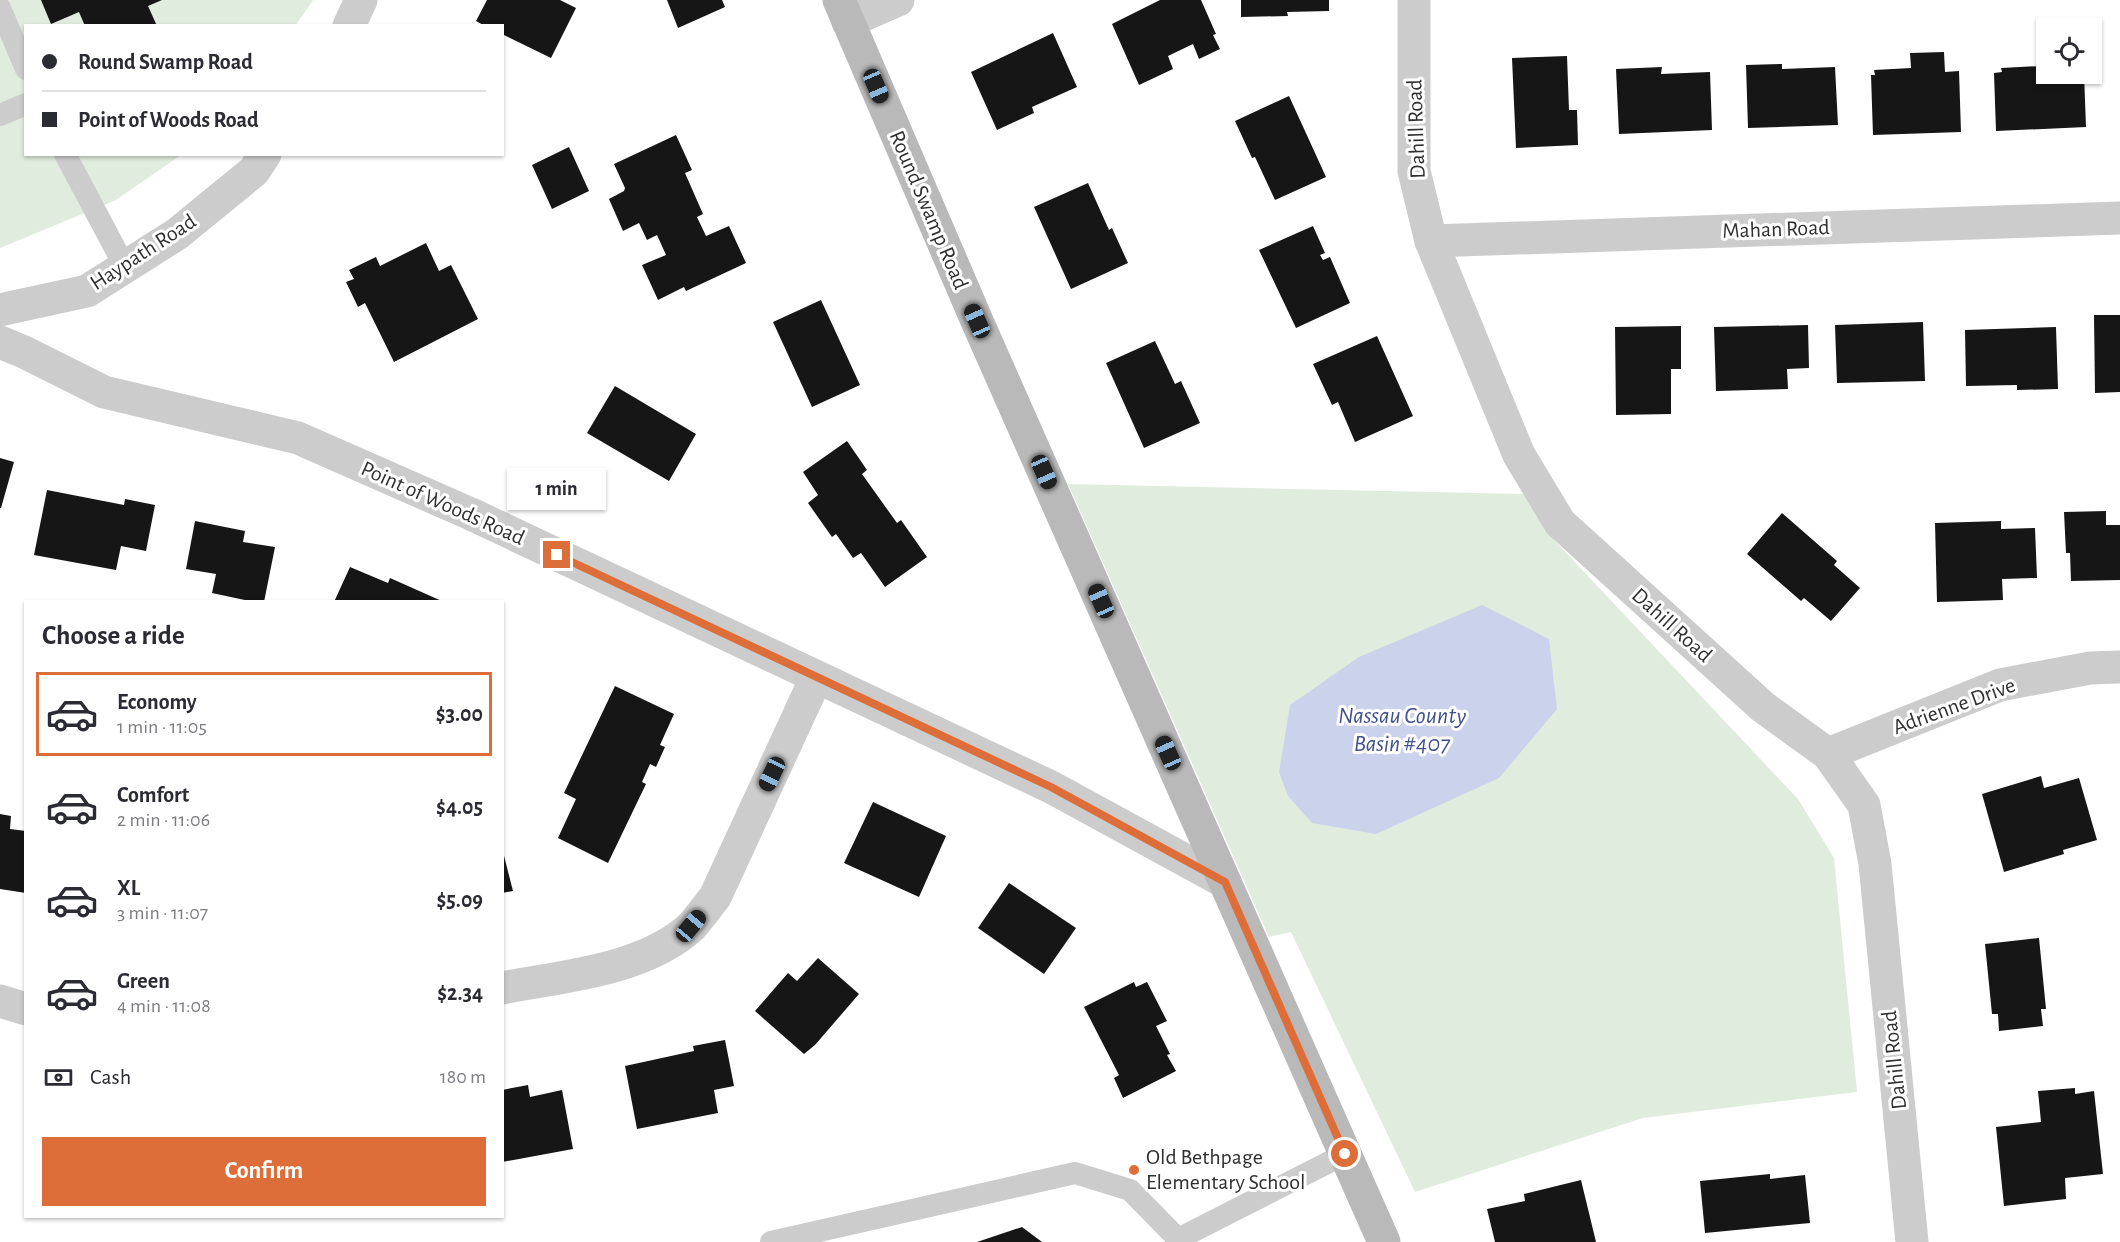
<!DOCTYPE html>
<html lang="en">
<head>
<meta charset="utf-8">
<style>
	body { margin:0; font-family:"Alegreya Sans",sans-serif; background:#f2f2f3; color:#2b2b33; height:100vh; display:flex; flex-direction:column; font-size:22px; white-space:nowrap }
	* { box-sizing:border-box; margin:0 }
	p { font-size:20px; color:#7c7c81 }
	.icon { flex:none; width:33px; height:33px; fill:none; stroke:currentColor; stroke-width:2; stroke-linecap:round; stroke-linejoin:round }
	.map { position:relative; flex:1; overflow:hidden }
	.panel { position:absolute; left:24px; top:600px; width:480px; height:618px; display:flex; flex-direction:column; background:#fff; border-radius:0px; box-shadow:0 2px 4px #0004 }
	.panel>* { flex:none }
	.hud { position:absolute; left:24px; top:24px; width:480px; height:132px; border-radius:0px; box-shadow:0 2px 4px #0004; display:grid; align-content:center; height:132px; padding:0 18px; background:#fff }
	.fabs { position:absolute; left:2036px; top:18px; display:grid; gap:12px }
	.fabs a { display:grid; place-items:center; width:66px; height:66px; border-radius:0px; background:#fff; box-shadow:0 2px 4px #0004; font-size:30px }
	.end { position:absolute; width:27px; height:27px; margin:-14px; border:8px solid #de6e39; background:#fff; box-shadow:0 0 0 3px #fff }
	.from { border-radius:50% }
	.bubble { position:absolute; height:42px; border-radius:0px; background:#fff; box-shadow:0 2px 4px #0004; font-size:20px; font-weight:700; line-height:42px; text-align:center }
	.car { position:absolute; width:18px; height:36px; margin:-18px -9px; border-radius:8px; box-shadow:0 0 4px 2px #0007; background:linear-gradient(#222 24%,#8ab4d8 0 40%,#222 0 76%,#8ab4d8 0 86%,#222 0) }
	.hud b { display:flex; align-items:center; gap:21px; height:57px; font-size:22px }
	.hud b+b { border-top:2px solid #e1e1e2 }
	.hud i { width:15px; height:15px; background:#2b2b33 }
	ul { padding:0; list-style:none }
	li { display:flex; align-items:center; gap:18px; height:84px; margin:0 12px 9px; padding:0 6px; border:3px solid transparent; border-radius:0px }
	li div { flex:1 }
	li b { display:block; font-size:22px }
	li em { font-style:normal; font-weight:700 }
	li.on { border-color:#de6e39 }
	li>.icon { width:54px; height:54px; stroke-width:1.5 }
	h2 { padding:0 18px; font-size:27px; line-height:72px }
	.pay { display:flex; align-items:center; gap:15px; height:66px; padding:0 18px; font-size:22px }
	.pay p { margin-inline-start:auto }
	.button { display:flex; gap:12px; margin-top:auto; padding:12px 18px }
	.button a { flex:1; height:69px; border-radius:0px; background:#de6e39; color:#fff; font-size:24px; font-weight:700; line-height:69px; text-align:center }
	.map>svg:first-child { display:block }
	.green { fill:#e0ecde }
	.water { fill:#cbd2eb }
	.building { fill:#161616 }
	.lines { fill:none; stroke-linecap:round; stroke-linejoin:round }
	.lane { stroke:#ccc; stroke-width:22 }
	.street { stroke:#ccc; stroke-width:33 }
	.secondary { stroke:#b9b9b9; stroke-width:33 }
	.route { stroke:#de6e39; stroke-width:8 }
	.poi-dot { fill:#de6e39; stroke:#fff; stroke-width:2 }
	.labels { text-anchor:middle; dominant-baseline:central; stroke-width:6; stroke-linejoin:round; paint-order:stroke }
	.street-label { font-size:22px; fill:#2f2f2f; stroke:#fff }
	.poi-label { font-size:22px; fill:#2f2f2f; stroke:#fff; text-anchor:start }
	.water-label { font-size:24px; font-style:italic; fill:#40518e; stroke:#fff }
</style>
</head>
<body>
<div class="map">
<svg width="2120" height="1242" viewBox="0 0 2120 1242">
	<rect width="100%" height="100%" fill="#fff"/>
	<!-- green -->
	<g class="green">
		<polygon points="0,0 313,0 296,25 26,26 26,154 181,155 116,200 0,248"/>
		<polygon points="1068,484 1524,494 1554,540 1798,799 1834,858 1857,1092 1643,1118 1415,1192 1291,932 1269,937"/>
	</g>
	<!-- water -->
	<polygon class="water" points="1482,605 1549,639 1557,709 1499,778 1376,834 1312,823 1288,796 1279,772 1290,705 1359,657"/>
	<!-- building -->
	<g class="building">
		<polygon points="41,0 162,0 148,6 157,26 85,26 79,12 51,24"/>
		<polygon points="487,0 560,0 576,8 551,58 502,34 502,26 485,26 476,21"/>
		<polygon points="667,0 722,0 725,7 678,28"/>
		<polygon points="1160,0 1201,0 1216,34 1213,35 1220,49 1199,59 1193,44 1168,56 1173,69 1139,85 1112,24"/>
		<polygon points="1241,0 1329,0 1329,11 1287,12 1288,16 1241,17"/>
		<polygon points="1053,33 1077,87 1032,107 1034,113 997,130 971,72"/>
		<polygon points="1944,52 1945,72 1959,71 1961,132 1873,135 1871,75 1875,75 1874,70 1911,68 1910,53"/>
		<polygon points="1567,56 1569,110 1577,110 1578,145 1516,148 1512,58"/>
		<polygon points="1782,64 1782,69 1835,67 1838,125 1748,128 1746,65"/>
		<polygon points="2041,66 2041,71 2046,70 2046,74 2084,74 2086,127 1996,131 1994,73 2002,72 2001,68"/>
		<polygon points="1662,67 1661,74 1710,72 1712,130 1619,134 1616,69"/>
		<polygon points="1289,96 1326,177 1275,200 1255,157 1252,158 1235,121"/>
		<polygon points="676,135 692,170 685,173 703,214 697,217 706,236 729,226 746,263 686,291 684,287 658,300 642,265 666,255 657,235 647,240 639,223 623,231 609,199 624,191 625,188 614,164"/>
		<polygon points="569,147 589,191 552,209 532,165"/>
		<polygon points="1088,183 1109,230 1112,228 1128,263 1071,289 1034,207"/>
		<polygon points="1313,226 1325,253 1320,255 1323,260 1330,257 1350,303 1296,328 1259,250"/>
		<polygon points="426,243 439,271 451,265 478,319 394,362 365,303 358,307 346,282 354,279 349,270 376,257 380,266"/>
		<polygon points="821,300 860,385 812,407 773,322"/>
		<polygon points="2094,315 2120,315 2120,392 2095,393"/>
		<polygon points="1923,322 1925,381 1837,383 1835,325"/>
		<polygon points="1808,325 1809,368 1787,369 1788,389 1716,391 1714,327"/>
		<polygon points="1681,326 1681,369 1671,369 1671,414 1616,415 1615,327"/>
		<polygon points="2056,327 2058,389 2017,390 2017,385 1966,386 1965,330"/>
		<polygon points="1377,336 1413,416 1355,442 1338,402 1332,405 1313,364"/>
		<polygon points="1155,341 1175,384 1181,381 1200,423 1144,448 1106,363"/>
		<polygon points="615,386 696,434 669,481 587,433"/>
		<polygon points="847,441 867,470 862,474 897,523 901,520 927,557 885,587 861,553 853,558 836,534 832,537 808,503 818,495 803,472"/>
		<polygon points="0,458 14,462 1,508 0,508"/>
		<polygon points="47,490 124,505 125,499 155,505 146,551 121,546 116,570 34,555"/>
		<polygon points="2106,511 2106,525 2120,525 2120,580 2071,581 2070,553 2066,553 2064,512"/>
		<polygon points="1782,513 1837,561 1834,565 1860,588 1831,621 1804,598 1801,601 1747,554"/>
		<polygon points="195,521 245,531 243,542 275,547 264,602 254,602 212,593 216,574 186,569"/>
		<polygon points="2001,521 2001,529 2035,528 2037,578 2002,579 2003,600 1937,602 1935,523"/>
		<polygon points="350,567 388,583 390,578 444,602 334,602"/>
		<polygon points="615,686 674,714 660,745 665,747 656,767 650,764 642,782 646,784 608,863 558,838 576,799 564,793"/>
		<polygon points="2041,776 2044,788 2079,778 2097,840 2063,850 2064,854 2004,872 1982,794"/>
		<polygon points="873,802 946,836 919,897 844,863"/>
		<polygon points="0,814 11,816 10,829 26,831 26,893 0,889"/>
		<polygon points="502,848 513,891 502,893"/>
		<polygon points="1009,883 1076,928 1044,974 978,928"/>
		<polygon points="2039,938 2046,1009 2041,1009 2043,1026 1999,1031 1998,1014 1992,1014 1985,944"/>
		<polygon points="818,958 859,994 815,1045 804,1054 755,1011 788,973 797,981"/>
		<polygon points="1134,982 1136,987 1147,982 1167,1021 1156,1026 1170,1054 1167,1055 1176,1071 1123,1098 1114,1078 1119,1075 1084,1007"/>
		<polygon points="725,1040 734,1086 714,1090 718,1113 637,1129 625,1066 694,1051 693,1046"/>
		<polygon points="528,1085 530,1097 562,1090 573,1149 502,1162 502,1090"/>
		<polygon points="2075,1088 2075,1094 2094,1091 2103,1174 2065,1178 2066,1199 2004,1206 1996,1127 2041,1122 2038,1091"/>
		<polygon points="1770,1174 1770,1179 1805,1175 1810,1223 1705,1233 1700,1181"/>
		<polygon points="1581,1180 1596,1242 1495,1242 1487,1209 1525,1201 1524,1194"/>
		<polygon points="1022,1227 1042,1242 977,1242"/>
	</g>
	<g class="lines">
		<!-- lane -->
		<g class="lane">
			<polyline points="0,8 26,69"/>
			<polyline points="0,115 26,104"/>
			<polyline points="65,154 125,267"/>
			<polyline points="771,1242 1075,1173 1130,1190 1178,1239"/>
			<polyline points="1176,1242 1178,1239 1345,1154"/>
		</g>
		<!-- street -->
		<g class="street">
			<polyline points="1414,0 1414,171 1431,241 1519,455 1560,523 1763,707 1828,754 1864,805 1875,864 1912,1242"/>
			<polyline points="848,22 898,0"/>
			<polyline points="349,26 361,0"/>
			<polyline points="1431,241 2120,218"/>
			<polyline points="0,310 87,291 177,234 254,171 265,154"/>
			<polyline points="0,342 24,352 104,392 298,438 471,514 1051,787 1225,882"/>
			<polyline points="1828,754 2000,685 2090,668 2120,667"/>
			<path d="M502 988C564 976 645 970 692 926 700 917 707 907 715 897L816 678"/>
			<polyline points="0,1001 26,1009"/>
		</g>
		<!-- secondary -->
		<polyline class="secondary" points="839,0 977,321 1384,1242"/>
	</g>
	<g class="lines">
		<!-- route -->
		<polyline class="route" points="557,555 1051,787 1225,882 1345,1154"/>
	</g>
	<!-- markers -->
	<circle class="poi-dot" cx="1134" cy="1170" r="6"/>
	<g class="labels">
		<!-- street labels -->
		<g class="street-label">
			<text transform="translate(1416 129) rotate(-92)">Dahill Road</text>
			<text transform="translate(929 210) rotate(67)">Round Swamp Road</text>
			<text transform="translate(1776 229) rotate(-2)">Mahan Road</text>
			<text transform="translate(143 252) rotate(-33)">Haypath Road</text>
			<text transform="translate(443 503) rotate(24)">Point of Woods Road</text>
			<text transform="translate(1672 625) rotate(42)">Dahill Road</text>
			<text transform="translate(1954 706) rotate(-20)">Adrienne Drive</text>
			<text transform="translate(1894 1060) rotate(-96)">Dahill Road</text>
		</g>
		<!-- poi labels -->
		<g class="poi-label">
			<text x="1146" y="1157">Old Bethpage<tspan x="1146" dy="25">Elementary School</tspan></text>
		</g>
		<!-- water labels -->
		<g class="water-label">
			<text x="1402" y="716">Nassau County<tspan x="1402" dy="28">Basin #407</tspan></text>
		</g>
	</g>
</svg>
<div class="fabs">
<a><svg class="icon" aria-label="locate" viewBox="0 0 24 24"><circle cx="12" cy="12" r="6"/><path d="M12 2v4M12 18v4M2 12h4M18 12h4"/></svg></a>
</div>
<i class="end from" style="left:1345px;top:1154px"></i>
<i class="end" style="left:557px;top:555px"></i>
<div class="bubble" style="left:507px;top:468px;width:99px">1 min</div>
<i class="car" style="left:876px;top:86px;rotate:157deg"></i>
<i class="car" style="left:977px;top:321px;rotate:336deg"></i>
<i class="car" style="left:1044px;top:472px;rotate:156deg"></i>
<i class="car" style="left:1101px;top:601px;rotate:336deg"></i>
<i class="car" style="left:1168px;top:753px;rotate:336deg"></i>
<i class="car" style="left:772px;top:774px;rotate:205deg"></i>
<i class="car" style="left:691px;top:926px;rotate:40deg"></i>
<div class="hud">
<b><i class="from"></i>Round Swamp Road</b>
<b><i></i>Point of Woods Road</b>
</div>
<section class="panel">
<h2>Choose a ride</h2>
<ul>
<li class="on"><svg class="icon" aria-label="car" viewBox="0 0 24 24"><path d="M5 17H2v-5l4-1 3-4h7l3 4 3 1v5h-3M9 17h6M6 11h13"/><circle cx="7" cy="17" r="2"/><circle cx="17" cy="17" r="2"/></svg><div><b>Economy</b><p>1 min · 11:05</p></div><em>$3.00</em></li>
<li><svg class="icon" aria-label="car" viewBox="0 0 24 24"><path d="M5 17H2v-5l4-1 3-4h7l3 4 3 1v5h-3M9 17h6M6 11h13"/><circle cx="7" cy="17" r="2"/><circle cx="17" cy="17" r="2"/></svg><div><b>Comfort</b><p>2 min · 11:06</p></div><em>$4.05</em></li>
<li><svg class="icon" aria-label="car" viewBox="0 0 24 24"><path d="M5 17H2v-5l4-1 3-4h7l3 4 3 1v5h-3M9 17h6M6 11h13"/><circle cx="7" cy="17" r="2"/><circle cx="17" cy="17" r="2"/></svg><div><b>XL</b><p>3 min · 11:07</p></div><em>$5.09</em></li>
<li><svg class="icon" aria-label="car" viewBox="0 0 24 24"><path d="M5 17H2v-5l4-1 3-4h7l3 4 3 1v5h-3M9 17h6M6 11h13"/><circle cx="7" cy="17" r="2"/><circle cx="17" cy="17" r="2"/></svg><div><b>Green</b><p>4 min · 11:08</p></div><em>$2.34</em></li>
</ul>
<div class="pay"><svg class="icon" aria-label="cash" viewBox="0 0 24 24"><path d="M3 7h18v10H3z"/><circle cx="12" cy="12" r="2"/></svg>Cash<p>180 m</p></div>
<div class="button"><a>Confirm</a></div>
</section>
</div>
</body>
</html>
